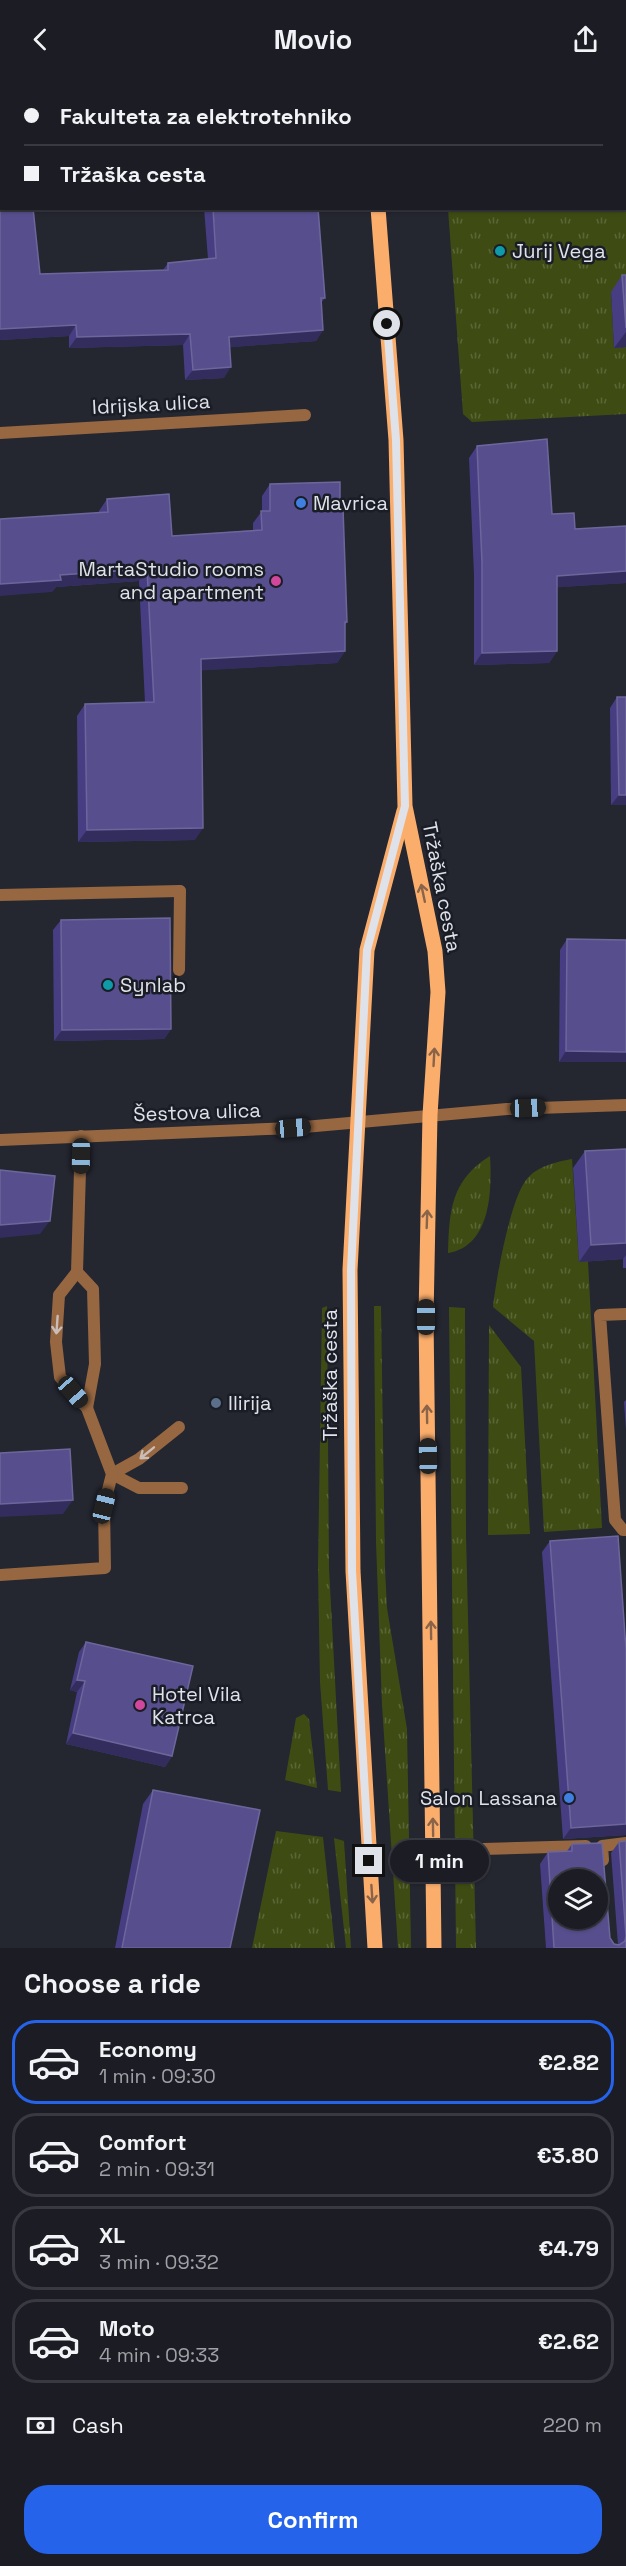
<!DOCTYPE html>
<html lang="en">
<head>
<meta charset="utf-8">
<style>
	body { margin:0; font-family:"Space Grotesk",sans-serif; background:#282931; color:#f1f3f6; height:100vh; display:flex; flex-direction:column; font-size:22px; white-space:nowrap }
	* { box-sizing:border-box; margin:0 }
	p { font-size:20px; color:#a0a1a6 }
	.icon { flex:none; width:33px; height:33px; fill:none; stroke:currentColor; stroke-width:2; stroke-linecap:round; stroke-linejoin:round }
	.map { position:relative; height:1870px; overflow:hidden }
	.panel { display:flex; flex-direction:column; background:#1b1c24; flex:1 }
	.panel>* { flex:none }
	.top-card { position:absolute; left:0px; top:0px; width:627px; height:132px; box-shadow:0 2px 4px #0004,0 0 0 2px #393a41; display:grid; align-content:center; height:132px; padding:0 24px; background:#1b1c24 }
	.fabs { position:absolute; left:548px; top:1791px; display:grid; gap:12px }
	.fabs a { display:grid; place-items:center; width:60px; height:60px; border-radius:50%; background:#1b1c24; box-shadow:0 2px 4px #0004,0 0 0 2px #393a41; font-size:30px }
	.end { position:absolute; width:27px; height:27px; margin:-14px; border:8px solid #e0e2e9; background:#111; box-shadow:0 0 0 3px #111 }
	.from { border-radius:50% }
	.bubble { position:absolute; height:42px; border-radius:21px; background:#1b1c24; box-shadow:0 2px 4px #0004,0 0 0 2px #393a41; font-size:20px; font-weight:700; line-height:42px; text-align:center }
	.car { position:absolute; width:18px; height:36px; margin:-18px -9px; border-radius:8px; box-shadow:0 0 4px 2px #0007; background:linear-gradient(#222 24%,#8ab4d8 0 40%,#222 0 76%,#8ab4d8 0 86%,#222 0) }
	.top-card b { display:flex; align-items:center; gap:21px; height:57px; font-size:22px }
	.top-card b+b { border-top:2px solid #393a41 }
	.top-card i { width:15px; height:15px; background:#f1f3f6 }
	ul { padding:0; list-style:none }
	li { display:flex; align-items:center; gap:18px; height:84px; margin:0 12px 9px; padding:0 12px; border:3px solid #393a41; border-radius:24px }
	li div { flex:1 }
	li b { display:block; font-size:22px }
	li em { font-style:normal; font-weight:700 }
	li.selected { border-color:#2563eb }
	li>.icon { width:54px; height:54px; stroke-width:1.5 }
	h2 { padding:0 24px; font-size:27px; line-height:72px }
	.pay { display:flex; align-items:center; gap:15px; height:66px; padding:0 24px; font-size:22px }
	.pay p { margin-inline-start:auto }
	.button { display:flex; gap:12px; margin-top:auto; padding:12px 24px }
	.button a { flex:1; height:69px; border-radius:24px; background:#2563eb; color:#fff; font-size:24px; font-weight:700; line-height:69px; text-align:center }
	header { display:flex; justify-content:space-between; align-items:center; height:78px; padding:0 24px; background:#1b1c24; font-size:27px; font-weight:700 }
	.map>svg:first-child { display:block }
	.grass { fill:url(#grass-tufts) }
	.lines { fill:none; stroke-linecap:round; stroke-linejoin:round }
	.service { stroke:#966741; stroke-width:12 }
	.minor { stroke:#966741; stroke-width:12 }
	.tertiary { stroke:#966741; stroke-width:12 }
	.primary { stroke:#fbad6c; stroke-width:15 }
	.wall { fill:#473d82 }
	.shaded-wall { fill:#322d5c }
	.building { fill:#574f8d; stroke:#6c669b; stroke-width:1.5; fill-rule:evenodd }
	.oneway { stroke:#8a6449 }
	.oneway2 { stroke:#cabdb7 }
	.route { stroke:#e0e2e9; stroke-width:8 }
	.culture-dot { fill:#0f9aa8; stroke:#1a1c26; stroke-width:2 }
	.shop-dot { fill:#3f7fe0; stroke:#1a1c26; stroke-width:2 }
	.hotel-dot { fill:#d1479c; stroke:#1a1c26; stroke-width:2 }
	.service-dot { fill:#5c6f8a; stroke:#1a1c26; stroke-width:2 }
	.labels { text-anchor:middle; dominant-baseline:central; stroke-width:5; stroke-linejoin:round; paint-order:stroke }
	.poi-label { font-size:20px; fill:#e0e2e9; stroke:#1a1c26; text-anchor:start }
	.street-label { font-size:20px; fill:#e0e2e9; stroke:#1a1c26 }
</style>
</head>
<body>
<header><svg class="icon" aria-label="back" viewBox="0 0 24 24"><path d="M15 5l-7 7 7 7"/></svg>Movio<svg class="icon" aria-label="share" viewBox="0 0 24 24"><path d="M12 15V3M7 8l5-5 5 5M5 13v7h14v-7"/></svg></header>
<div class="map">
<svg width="626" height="1870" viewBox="0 0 626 1870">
	<defs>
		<pattern id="grass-tufts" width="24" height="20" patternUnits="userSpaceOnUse" patternTransform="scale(1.5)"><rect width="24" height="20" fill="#3e4c14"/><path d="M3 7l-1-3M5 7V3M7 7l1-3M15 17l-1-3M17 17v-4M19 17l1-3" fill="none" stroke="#5a6636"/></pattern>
	</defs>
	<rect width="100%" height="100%" fill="#242630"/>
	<!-- grass -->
	<g class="grass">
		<polygon points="439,0 626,0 626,213 611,214 614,270 626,269 626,336 472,344 463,336 448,131 626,130 626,2"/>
		<path d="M490 1078C492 1112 491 1168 448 1175 449 1133 451 1102 490 1078Z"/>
		<path d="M572 1081 579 1184 588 1183 602 1450 544 1454 534 1263 493 1229C496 1201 510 1123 526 1102 537 1088 556 1084 572 1081Z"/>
		<polygon points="327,1228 329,1490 341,1714 328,1712 320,1604 318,1490 322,1230"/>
		<polygon points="374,1228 381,1228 385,1491 387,1530 407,1651 411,1870 398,1870 382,1627 376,1464"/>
		<polygon points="449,1229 465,1230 466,1457 476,1870 456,1870"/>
		<polygon points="489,1247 521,1289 530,1456 488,1457"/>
		<polygon points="304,1636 309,1641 317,1710 285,1702 296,1640"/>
		<polygon points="276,1753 323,1759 335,1870 252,1870"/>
		<polygon points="334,1760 344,1763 351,1870 346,1870"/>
	</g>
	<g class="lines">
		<!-- service -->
		<g class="service">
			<polyline points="179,892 180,813"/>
			<polyline points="77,1194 93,1211 95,1286 87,1330"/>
			<polyline points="626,1236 600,1237 615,1442 623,1452 626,1452"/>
			<polyline points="112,1396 139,1381 179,1349"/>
			<polyline points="112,1396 139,1410 182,1410"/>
			<polyline points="0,1497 105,1490 104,1428 112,1396 87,1330 60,1299 56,1264 59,1217 77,1194 81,1058"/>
			<polyline points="483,1771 586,1768"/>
			<polyline points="603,1782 602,1768 626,1765"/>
		</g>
		<!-- minor -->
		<g class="minor">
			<polyline points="0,355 305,337"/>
			<polyline points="0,817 180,813"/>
		</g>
		<!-- tertiary -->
		<polyline class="tertiary" points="0,1062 293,1050 507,1031 626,1027"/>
		<!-- primary -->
		<g class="primary">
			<polyline points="368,0 369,2"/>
			<polyline points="378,130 396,362 405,728 435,873 438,914 430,1037 426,1239 434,1870"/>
			<polyline points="375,1870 353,1493 350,1192 367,872 404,733"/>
		</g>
	</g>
	<!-- wall -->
	<g class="wall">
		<polygon points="0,0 2,2 40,196 163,192 168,185 208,181 204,130 318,130 325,220 321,225 323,252 316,263 230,269 224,300 185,302 183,267 69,270 69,258 0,262"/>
		<rect x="247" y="0" width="57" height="2"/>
		<polygon points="622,197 626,197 626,269 614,270 611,214"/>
		<polygon points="477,368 552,436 575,451 626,448 626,505 557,509 557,573 549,585 474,587 474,497 469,380"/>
		<polygon points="270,406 340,430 347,544 345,547 345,573 337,585 201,592 195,762 78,764 77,638 85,626 145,625 139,503 56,509 52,514 99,435 99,433 107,421 172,458 253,452 253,445 262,433 262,418"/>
		<polygon points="617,619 626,727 611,727 610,630"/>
		<polygon points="61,842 171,951 164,961 54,963 53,852"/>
		<polygon points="567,861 626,984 559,984 560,872"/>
		<polygon points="626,1071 626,1190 623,1190 623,1181 579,1184 573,1090 585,1073"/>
		<polygon points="626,1322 626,1352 624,1324"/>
		<polygon points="550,1463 626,1757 563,1761 542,1474"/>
		<polygon points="86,1564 172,1678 165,1689 66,1666 77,1614 70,1612 79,1574"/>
		<polygon points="153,1712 230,1870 115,1870 143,1726"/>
		<polygon points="626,1763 626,1870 546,1870 540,1786 548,1774 567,1773 572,1766 610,1860 614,1866 618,1867 611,1775 619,1764"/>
	</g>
	<!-- shaded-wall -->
	<g class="shaded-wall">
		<polygon points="76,247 69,258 0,262 0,251"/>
		<polygon points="323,252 316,263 222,270 229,259"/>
		<polygon points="626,254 626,269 614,270"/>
		<polygon points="190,256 183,267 69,270 77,259"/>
		<polygon points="231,289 224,300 185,302 193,292"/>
		<polygon points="147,491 139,503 56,509 52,514 0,518 0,506 60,497"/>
		<polygon points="626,493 626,505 549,510 557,498"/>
		<polygon points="345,573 337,585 192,593 201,581"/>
		<polygon points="557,573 549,585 474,587 482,575"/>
		<polygon points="619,717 626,717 626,727 611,727"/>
		<polygon points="203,750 195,762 78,764 87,752"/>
		<polygon points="171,951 164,961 54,963 62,952"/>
		<polygon points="566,973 626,974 626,984 559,984"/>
		<polygon points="50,1143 40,1156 0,1160 0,1147"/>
		<polygon points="626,1165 626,1177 623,1181 579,1184 591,1167"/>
		<polygon points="73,1422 63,1436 0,1439 0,1426"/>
		<polygon points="77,1602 85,1603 77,1614 70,1612"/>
		<polygon points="73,1655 172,1678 165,1689 66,1666"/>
		<polygon points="626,1746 626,1757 563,1761 571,1750"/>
	</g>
	<!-- building -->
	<g class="building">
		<polygon points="0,0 138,0 138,2 2,2 2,130 33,130 40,196 168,192 168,185 216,180 213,130 318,130 325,220 321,220 323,252 229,259 231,289 193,292 190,256 77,259 76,247 0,251"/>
		<rect x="255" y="0" width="49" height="2"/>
		<polygon points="622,197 626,197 626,250"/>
		<polygon points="547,361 552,436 574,435 575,451 626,448 626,493 557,498 557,573 482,575 482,485 477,368"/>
		<polygon points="340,404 340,430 343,430 347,544 345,544 345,573 201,581 203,750 87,752 85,626 154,624 147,491 60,497 61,502 0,506 0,441 108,434 107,421 169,416 172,458 262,452 261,433 270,433 270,406"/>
		<polygon points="617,619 626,619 626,717 619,717"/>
		<polygon points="170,840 171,951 62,952 61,842"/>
		<polygon points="567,861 626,862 626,974 566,973"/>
		<polygon points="626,1071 626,1165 591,1167 585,1073"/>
		<polygon points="0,1092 55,1098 50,1143 0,1147"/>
		<polygon points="70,1371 73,1422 0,1426 0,1375"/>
		<polygon points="618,1458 626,1571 626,1746 571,1750 550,1463"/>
		<polygon points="86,1564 193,1588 172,1678 73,1655 85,1603 77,1602"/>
		<polygon points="153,1712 260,1732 230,1870 122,1870"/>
		<path d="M626 1763V1870H554L548 1774 572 1773V1766L602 1765 610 1860 614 1866 619 1867 625 1863 626 1858 619 1764ZM558 1802H597V1840H558Z"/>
	</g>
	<!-- one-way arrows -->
	<defs><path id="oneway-shaft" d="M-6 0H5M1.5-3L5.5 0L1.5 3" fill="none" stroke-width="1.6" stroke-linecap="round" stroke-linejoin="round" transform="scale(1.5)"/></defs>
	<g class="oneway">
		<use href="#oneway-shaft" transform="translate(423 815) rotate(-102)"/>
		<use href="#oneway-shaft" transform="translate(434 979) rotate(-87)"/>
		<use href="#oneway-shaft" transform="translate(427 1141) rotate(-88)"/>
		<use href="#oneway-shaft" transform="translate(427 1336) rotate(-91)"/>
		<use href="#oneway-shaft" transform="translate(431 1552) rotate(-91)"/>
		<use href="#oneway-shaft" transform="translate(433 1749) rotate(-91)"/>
		<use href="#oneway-shaft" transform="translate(372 1816) rotate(86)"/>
	</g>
	<g class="oneway2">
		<use href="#oneway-shaft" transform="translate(57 1247) rotate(94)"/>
		<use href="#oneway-shaft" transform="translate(147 1375) rotate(141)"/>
	</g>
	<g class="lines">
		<!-- route -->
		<polyline class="route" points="369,1783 352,1493 351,1192 367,872 405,728 396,362 387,246"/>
	</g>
	<!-- markers -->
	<g class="culture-dot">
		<circle cx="500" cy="173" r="6"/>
		<circle cx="108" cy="907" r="6"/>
	</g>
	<g class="shop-dot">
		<circle cx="301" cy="425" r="6"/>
		<circle cx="569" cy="1720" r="6"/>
	</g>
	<g class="hotel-dot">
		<circle cx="276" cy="503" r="6"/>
		<circle cx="140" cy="1627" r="6"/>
	</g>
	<circle class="service-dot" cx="216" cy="1325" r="6"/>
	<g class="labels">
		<!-- poi labels -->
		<g class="poi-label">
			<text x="512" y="173">Jurij Vega</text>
			<text x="313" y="425">Mavrica</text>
			<text x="264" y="491" text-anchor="end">MartaStudio rooms<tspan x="264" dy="23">and apartment</tspan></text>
			<text x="120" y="907">Synlab</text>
			<text x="228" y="1325">Ilirija</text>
			<text x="152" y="1616">Hotel Vila<tspan x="152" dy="23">Katrca</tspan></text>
			<text x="557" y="1720" text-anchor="end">Salon Lassana</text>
		</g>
		<!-- street labels -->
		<g class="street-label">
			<text transform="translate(151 326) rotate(-3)">Idrijska ulica</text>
			<text transform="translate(442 809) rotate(79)">Tržaška cesta</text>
			<text transform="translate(197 1034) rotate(-2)">Šestova ulica</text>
			<text transform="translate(330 1297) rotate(-90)">Tržaška cesta</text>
		</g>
	</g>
</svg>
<div class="fabs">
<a><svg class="icon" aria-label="layers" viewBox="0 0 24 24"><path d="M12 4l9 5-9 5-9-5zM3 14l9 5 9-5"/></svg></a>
</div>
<i class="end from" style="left:387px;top:246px"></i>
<i class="end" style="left:369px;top:1783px"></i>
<div class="bubble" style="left:390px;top:1762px;width:99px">1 min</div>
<i class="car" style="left:528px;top:1030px;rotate:88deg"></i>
<i class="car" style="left:293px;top:1050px;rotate:85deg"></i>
<i class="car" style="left:81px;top:1078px;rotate:181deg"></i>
<i class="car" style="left:426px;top:1239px;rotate:0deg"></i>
<i class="car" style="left:73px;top:1314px;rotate:139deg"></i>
<i class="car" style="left:428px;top:1378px;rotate:359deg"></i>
<i class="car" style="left:104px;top:1428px;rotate:14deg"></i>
<div class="top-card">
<b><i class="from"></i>Fakulteta za elektrotehniko</b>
<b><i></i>Tržaška cesta</b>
</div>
</div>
<section class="panel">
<h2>Choose a ride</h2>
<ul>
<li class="selected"><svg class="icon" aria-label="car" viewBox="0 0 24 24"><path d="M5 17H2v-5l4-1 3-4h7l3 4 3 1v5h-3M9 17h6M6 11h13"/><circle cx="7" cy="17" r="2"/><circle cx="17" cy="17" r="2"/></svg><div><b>Economy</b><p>1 min · 09:30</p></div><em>€2.82</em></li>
<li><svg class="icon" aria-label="car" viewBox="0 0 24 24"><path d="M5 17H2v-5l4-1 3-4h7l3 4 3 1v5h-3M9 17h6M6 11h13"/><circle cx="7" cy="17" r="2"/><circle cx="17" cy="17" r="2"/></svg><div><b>Comfort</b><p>2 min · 09:31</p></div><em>€3.80</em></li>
<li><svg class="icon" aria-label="car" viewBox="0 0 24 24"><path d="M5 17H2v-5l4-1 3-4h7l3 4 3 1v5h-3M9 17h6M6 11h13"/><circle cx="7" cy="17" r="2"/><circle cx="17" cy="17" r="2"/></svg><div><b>XL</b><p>3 min · 09:32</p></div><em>€4.79</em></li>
<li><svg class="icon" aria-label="car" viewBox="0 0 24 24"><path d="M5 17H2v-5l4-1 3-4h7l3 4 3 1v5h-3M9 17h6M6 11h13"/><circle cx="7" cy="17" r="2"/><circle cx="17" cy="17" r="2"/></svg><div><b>Moto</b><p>4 min · 09:33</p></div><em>€2.62</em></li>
</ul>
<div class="pay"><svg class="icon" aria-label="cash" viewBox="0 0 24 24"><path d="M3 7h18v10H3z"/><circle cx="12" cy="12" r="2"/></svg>Cash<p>220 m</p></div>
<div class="button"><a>Confirm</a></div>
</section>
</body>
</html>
